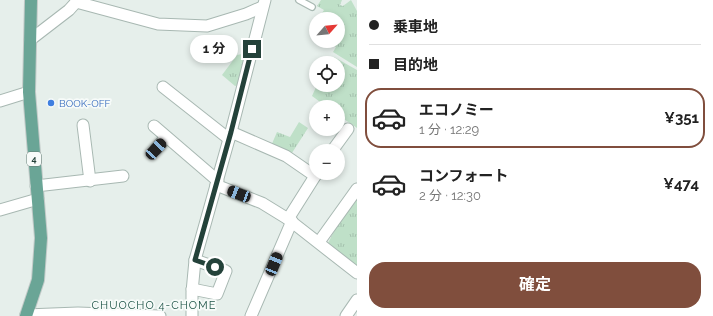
<!DOCTYPE html>
<html lang="ja">
<head>
<meta charset="utf-8">
<style>
	body { margin:0; font-family:Raleway,"Noto Sans JP",sans-serif; background:#f6f6f6; color:#222; height:100vh; display:flex; flex-direction:column; font-size:15px; white-space:nowrap }
	* { box-sizing:border-box; margin:0 }
	p { font-size:13px; color:#767676 }
	.icon { flex:none; width:22px; height:22px; fill:none; stroke:currentColor; stroke-width:2; stroke-linecap:round; stroke-linejoin:round }
	.map { position:relative; flex:1; overflow:hidden }
	.panel { display:flex; flex-direction:column; background:#fff; width:356px }
	.panel>* { flex:none }
	.guide { display:grid; align-content:center; height:88px; padding:0 12px; background:#fff }
	.needle { width:26px; rotate:63deg }
	.buttons { position:absolute; left:309px; top:12px; display:grid; gap:8px }
	.buttons a { display:grid; place-items:center; width:36px; height:36px; border-radius:50%; background:#fff; box-shadow:0 2px 6px #0003; font-size:20px }
	.end { position:absolute; width:18px; height:18px; margin:-9px; border:5px solid #24423a; background:#fff; box-shadow:0 0 0 2px #fff }
	.from { border-radius:50% }
	.bubble { position:absolute; height:28px; border-radius:14px; background:#fff; box-shadow:0 2px 6px #0003; font-size:13px; font-weight:700; line-height:28px; text-align:center }
	.car { position:absolute; width:12px; height:24px; margin:-12px -6px; border-radius:5px; box-shadow:0 0 3px 1px #0007; background:linear-gradient(#222 24%,#8ab4d8 0 40%,#222 0 76%,#8ab4d8 0 86%,#222 0) }
	.guide b { display:flex; align-items:center; gap:14px; height:38px; font-size:15px }
	.guide b+b { border-top:1px solid #e0e0e0 }
	.guide i { width:10px; height:10px; background:#222 }
	ul { padding:0; list-style:none }
	li { display:flex; align-items:center; gap:12px; height:60px; margin:0 8px 6px; padding:0 4px; border:2px solid transparent; border-radius:16px }
	li div { flex:1 }
	li b { display:block; font-size:15px }
	li em { font-style:normal; font-weight:700 }
	li.current { border-color:#804e3d }
	li>.icon { width:36px; height:36px; stroke-width:1.5 }
	.cta { display:flex; gap:8px; margin-top:auto; padding:8px 12px }
	.cta a { flex:1; height:46px; border-radius:16px; background:#804e3d; color:#fff; font-size:16px; font-weight:700; line-height:46px; text-align:center }
	main { display:flex; flex:1; min-height:0 }
	.map>svg:first-child { display:block }
	.park { fill:url(#park-tufts) }
	.lines { fill:none; stroke-linecap:round; stroke-linejoin:round }
	.service-casing { stroke:#a8b8b2; stroke-width:8 }
	.minor-casing { stroke:#a8b8b2; stroke-width:13 }
	.primary-casing { stroke:#c2cac8; stroke-width:14 }
	.service { stroke:#fff; stroke-width:5.5 }
	.minor { stroke:#fff; stroke-width:11 }
	.primary { stroke:#6aa596; stroke-width:12 }
	.route { stroke:#24423a; stroke-width:5 }
	.shop-dot { fill:#3f7fe0; stroke:#f7fbf9; stroke-width:1.5 }
	.labels { text-anchor:middle; dominant-baseline:central; stroke-width:3.5; stroke-linejoin:round; paint-order:stroke }
	.shield { fill:#f7fbf9; stroke:#637a73; stroke-width:1 }
	.shield-label { font-size:9px; font-weight:bold; fill:#24423a }
	.shop-label { font-size:10px; fill:#366cbe; stroke:#f7fbf9; text-anchor:start }
	.neighbourhood-label { font-size:11px; letter-spacing:1px; fill:#1f5548; stroke:#f7fbf9 }
</style>
</head>
<body>
<main>
<div class="map">
<svg width="357" height="316" viewBox="0 0 357 316">
	<defs>
		<pattern id="park-tufts" width="24" height="20" patternUnits="userSpaceOnUse"><rect width="24" height="20" fill="#bfe0c8"/><path d="M3 7l-1-3M5 7V3M7 7l1-3M15 17l-1-3M17 17v-4M19 17l1-3" fill="none" stroke="#a4c1ad"/></pattern>
	</defs>
	<rect width="100%" height="100%" fill="#e6efeb"/>
	<!-- park -->
	<g class="park">
		<polygon points="321,0 342,0 340,5 343,6 351,0 357,11 357,67 333,52 336,47 325,41 338,41 338,19 325,19 327,15 322,13 324,10 317,6"/>
		<polygon points="242,54 246,57 239,85 235,86 222,75 237,55"/>
		<polygon points="334,57 357,70 357,128 338,115 338,107 327,107 312,96 317,85 338,85 338,63 330,63"/>
		<polygon points="299,122 308,128 290,156 271,146 277,132 290,137"/>
		<polygon points="357,194 357,267 328,243 350,201"/>
	</g>
	<g class="lines">
		<defs>
			<polyline id="service" points="299,0 312,7"/>
			<g id="minor">
				<polyline points="76,2 158,24 207,26 246,14 262,7"/>
				<polyline points="30,40 69,10 78,0"/>
				<polyline points="163,87 229,139"/>
				<polyline points="0,101 29,92"/>
				<polyline points="83,125 90,181"/>
				<polyline points="154,126 218,181"/>
				<polyline points="231,132 286,156 315,176"/>
				<polyline points="156,149 166,137"/>
				<polyline points="332,151 348,129"/>
				<polyline points="216,185 262,203 288,219 357,273"/>
				<polyline points="36,186 123,176"/>
				<polyline points="0,210 38,199"/>
				<polyline points="288,219 317,173"/>
				<polyline points="319,242 357,189"/>
				<polyline points="192,289 217,294 226,271 195,260"/>
				<polyline points="26,315 78,313 160,316"/>
				<polyline points="192,316 192,292 195,260 231,132 265,0"/>
				<polyline points="251,316 292,221"/>
				<polyline points="346,316 357,300"/>
			</g>
			<polyline id="primary" points="26,316 38,280 41,238 29,92 31,0"/>
		</defs>
		<!-- service casing -->
		<use href="#service" class="service-casing"/>
		<!-- minor casing -->
		<use href="#minor" class="minor-casing"/>
		<!-- primary casing -->
		<use href="#primary" class="primary-casing"/>
		<!-- service -->
		<use href="#service" class="service"/>
		<!-- minor -->
		<use href="#minor" class="minor"/>
		<!-- primary -->
		<use href="#primary" class="primary"/>
	</g>
	<g class="lines">
		<!-- route -->
		<polyline class="route" points="215,267 195,260 231,132 252,49"/>
	</g>
	<!-- markers -->
	<circle class="shop-dot" cx="51" cy="103" r="4"/>
	<g class="labels">
		<!-- shield labels -->
		<rect class="shield" x="27" y="152" width="14" height="14" rx="3"/>
		<g class="shield-label">
			<text x="34" y="159">4</text>
		</g>
		<!-- shop labels -->
		<g class="shop-label">
			<text x="59" y="103">BOOK-OFF</text>
		</g>
		<!-- neighbourhood labels -->
		<g class="neighbourhood-label">
			<text x="154" y="305">CHUOCHO 4-CHOME</text>
		</g>
	</g>
</svg>
<div class="buttons">
<a><svg class="needle" viewBox="-14 -14 28 28"><path d="M0-13l5 13h-10z" fill="#e53935"/><path d="M0 13l5-13h-10z" fill="#767676"/></svg></a>
<a><svg class="icon" aria-label="locate" viewBox="0 0 24 24"><circle cx="12" cy="12" r="6"/><path d="M12 2v4M12 18v4M2 12h4M18 12h4"/></svg></a>
<a>+</a>
<a>−</a>
</div>
<i class="end from" style="left:215px;top:267px"></i>
<i class="end" style="left:252px;top:49px"></i>
<div class="bubble" style="left:190px;top:35px;width:48px">1 分</div>
<i class="car" style="left:156px;top:149px;rotate:43deg"></i>
<i class="car" style="left:239px;top:194px;rotate:291deg"></i>
<i class="car" style="left:274px;top:264px;rotate:22deg"></i>
</div>
<section class="panel">
<div class="guide">
<b><i class="from"></i>乗車地</b>
<b><i></i>目的地</b>
</div>
<ul>
<li class="current"><svg class="icon" aria-label="car" viewBox="0 0 24 24"><path d="M5 17H2v-5l4-1 3-4h7l3 4 3 1v5h-3M9 17h6M6 11h13"/><circle cx="7" cy="17" r="2"/><circle cx="17" cy="17" r="2"/></svg><div><b>エコノミー</b><p>1 分 · 12:29</p></div><em>¥351</em></li>
<li><svg class="icon" aria-label="car" viewBox="0 0 24 24"><path d="M5 17H2v-5l4-1 3-4h7l3 4 3 1v5h-3M9 17h6M6 11h13"/><circle cx="7" cy="17" r="2"/><circle cx="17" cy="17" r="2"/></svg><div><b>コンフォート</b><p>2 分 · 12:30</p></div><em>¥474</em></li>
</ul>
<div class="cta"><a>確定</a></div>
</section>
</main>
</body>
</html>
